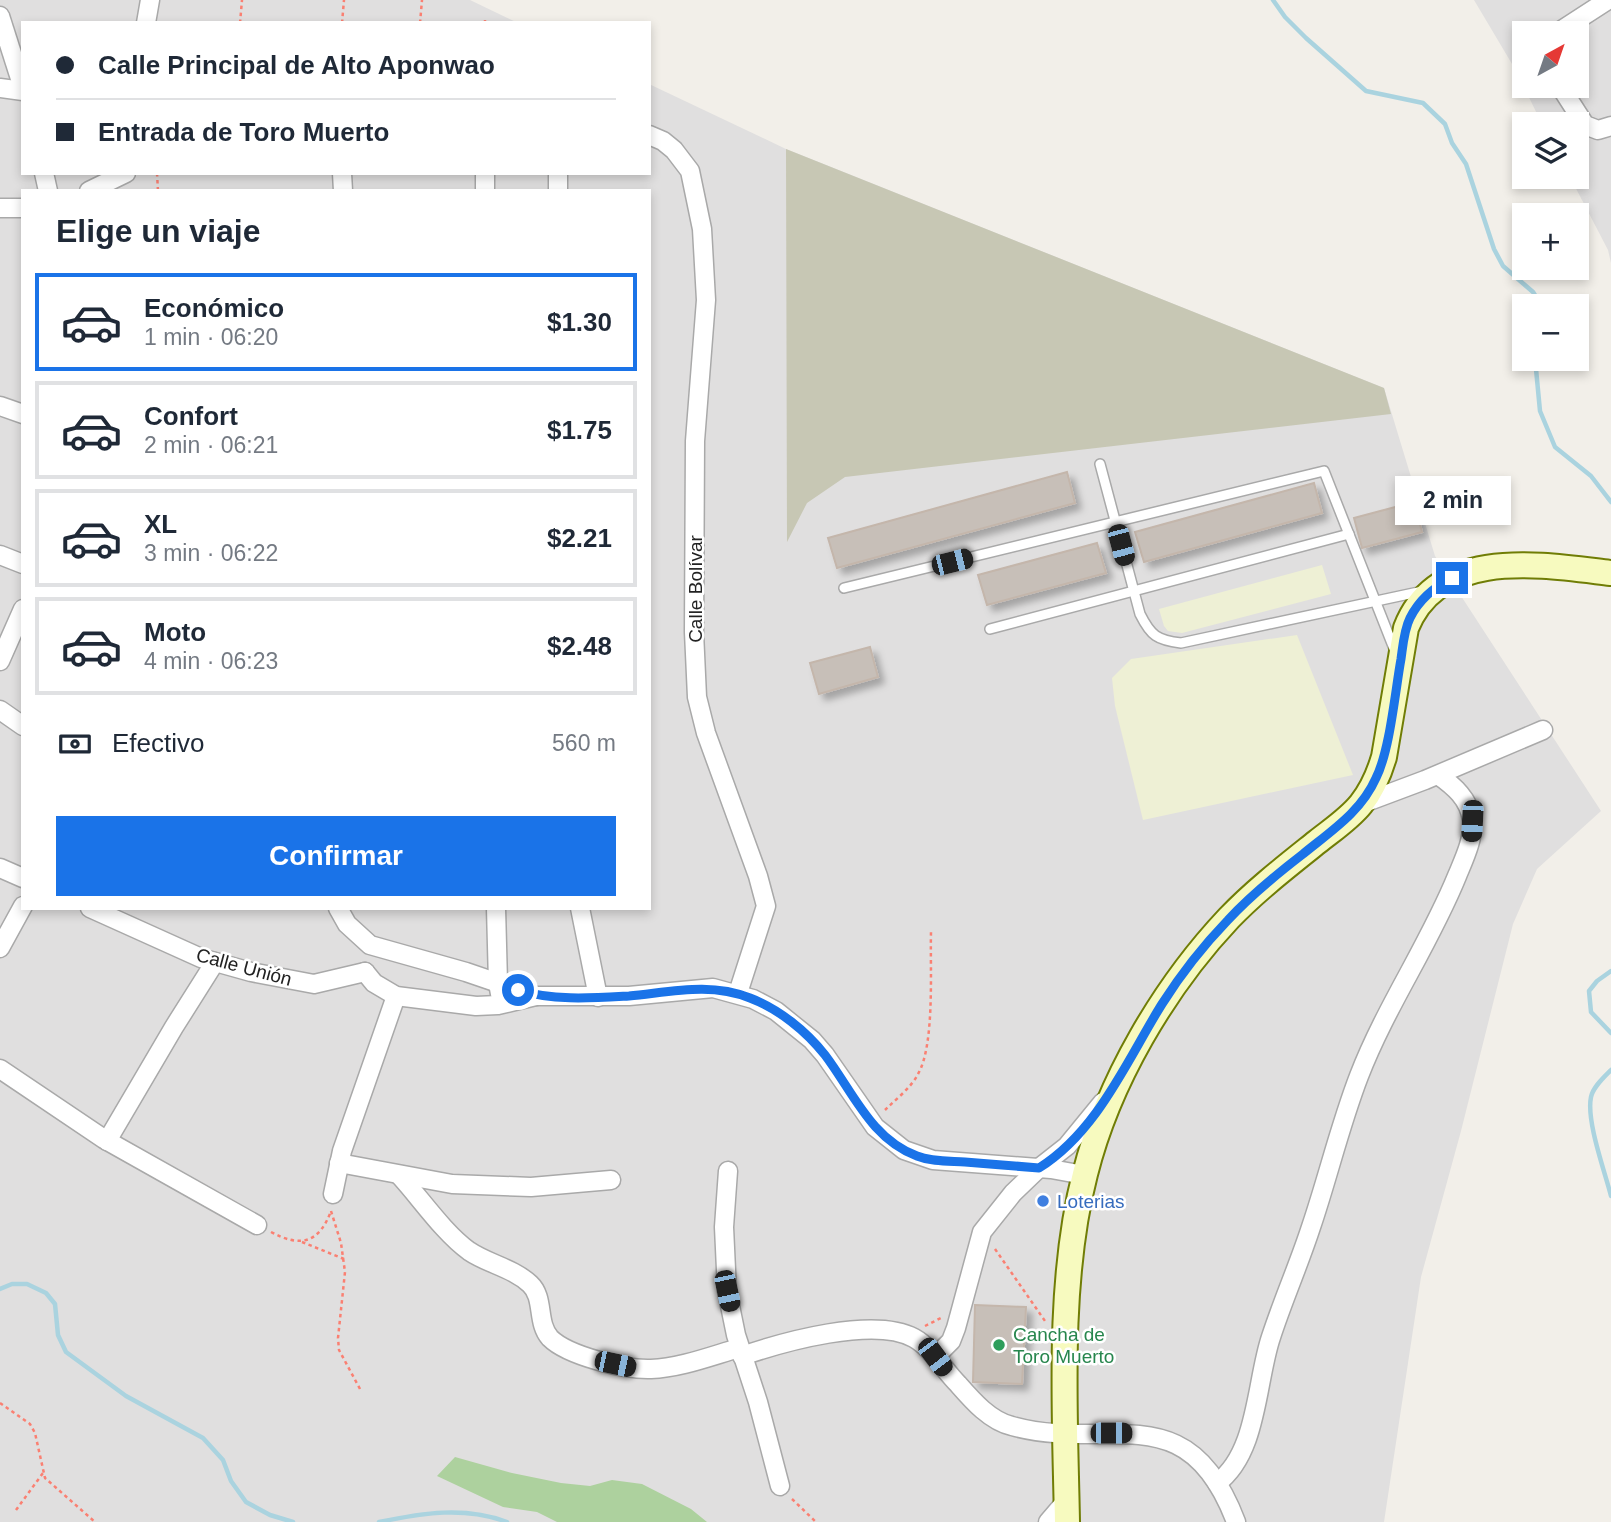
<!DOCTYPE html>
<html lang="es">
<head>
<meta charset="utf-8">
<style>
	body { margin:0; font-family:Helvetica,sans-serif; background:#f6f6f7; color:#1f2937; height:100vh; display:flex; flex-direction:column; font-size:26px; white-space:nowrap }
	* { box-sizing:border-box; margin:0 }
	p { font-size:23px; color:#747a83 }
	.icon { flex:none; width:38px; height:38px; fill:none; stroke:currentColor; stroke-width:2; stroke-linecap:round; stroke-linejoin:round }
	.map { position:relative; flex:1; overflow:hidden }
	.panel { position:absolute; left:21px; top:189px; width:630px; height:721px; display:flex; flex-direction:column; background:#fff; border-radius:0px; box-shadow:0 4px 10px #0003 }
	.panel>* { flex:none }
	.top-card { position:absolute; left:21px; top:21px; width:630px; height:154px; border-radius:0px; box-shadow:0 4px 10px #0003; display:grid; align-content:center; height:154px; padding:0 35px; background:#fff }
	.needle { width:46px; rotate:40deg }
	.tools { position:absolute; left:1512px; top:21px; display:grid; gap:14px }
	.tools a { display:grid; place-items:center; width:77px; height:77px; border-radius:0px; background:#fff; box-shadow:0 4px 10px #0003; font-size:35px }
	.end { position:absolute; width:32px; height:32px; margin:-16px; border:9px solid #1a73e8; background:#fff; box-shadow:0 0 0 4px #fff }
	.from { border-radius:50% }
	.bubble { position:absolute; height:49px; border-radius:0px; background:#fff; box-shadow:0 4px 10px #0003; font-size:23px; font-weight:600; line-height:49px; text-align:center }
	.car { position:absolute; width:21px; height:42px; margin:-21px -10px; border-radius:9px; box-shadow:0 0 5px 2px #0007; background:linear-gradient(#222 24%,#8ab4d8 0 40%,#222 0 76%,#8ab4d8 0 86%,#222 0) }
	.top-card b { display:flex; align-items:center; gap:24px; height:66px; font-size:26px }
	.top-card b+b { border-top:2px solid #e0e1e3 }
	.top-card i { width:18px; height:18px; background:#1f2937 }
	ul { padding:0; list-style:none }
	li { display:flex; align-items:center; gap:21px; height:98px; margin:0 14px 10px; padding:0 21px; border:4px solid #e0e1e3; border-radius:0px }
	li div { flex:1 }
	li b { display:block; font-size:26px }
	li em { font-style:normal; font-weight:600 }
	li.active { border-color:#1a73e8 }
	li>.icon { width:63px; height:63px; stroke-width:1.5 }
	h2 { padding:0 35px; font-size:32px; line-height:84px }
	.pay { display:flex; align-items:center; gap:18px; height:77px; padding:0 35px; font-size:26px }
	.pay p { margin-inline-start:auto }
	.primary-button { display:flex; gap:14px; margin-top:auto; padding:14px 35px }
	.primary-button a { flex:1; height:80px; border-radius:0px; background:#1a73e8; color:#fff; font-size:28px; font-weight:600; line-height:80px; text-align:center }
	.map>svg:first-child { display:block }
	.residential { fill:#e0dfdf; fill-rule:evenodd }
	.construction { fill:#c7c7b4 }
	.farmland { fill:#eef0d5 }
	.forest { fill:#add19e }
	.lines { fill:none; stroke-linecap:round; stroke-linejoin:round }
	.stream { stroke:#aad3df; stroke-width:4.5 }
	.building { fill:#c7bfb8; stroke:#c4b6ab; stroke-width:2; filter:url(#shadow) }
	.lane-casing { stroke:#a9a9a9; stroke-width:12 }
	.street-casing { stroke:#a9a9a9; stroke-width:21 }
	.secondary-casing { stroke:#707d05; stroke-width:28 }
	.path { stroke:#fa8072; stroke-width:2.5; stroke-dasharray:3.5 3.5; stroke-linecap:butt }
	.lane { stroke:#fff; stroke-width:9 }
	.street { stroke:#fff; stroke-width:18 }
	.secondary { stroke:#f7fabf; stroke-width:24 }
	.route { stroke:#1a73e8; stroke-width:9 }
	.shop-dot { fill:#3f7fe0; stroke:#fff; stroke-width:2.5 }
	.leisure-dot { fill:#2e9e5b; stroke:#fff; stroke-width:2.5 }
	.labels { text-anchor:middle; dominant-baseline:central; stroke-width:5; stroke-linejoin:round; paint-order:stroke }
	.street-label { font-size:19px; fill:#222; stroke:#fff }
	.shop-label { font-size:19px; fill:#366cbe; stroke:#fff; text-anchor:start }
	.leisure-label { font-size:19px; fill:#27864d; stroke:#fff; text-anchor:start }
</style>
</head>
<body>
<div class="map">
<svg width="1611" height="1522" viewBox="0 0 1611 1522">
	<defs>
		<filter id="shadow"><feDropShadow dx="6" dy="6" stdDeviation="3.5" flood-color="#0004"/></filter>
	</defs>
	<rect width="100%" height="100%" fill="#f2efe9"/>
	<!-- residential -->
	<g class="residential">
		<path d="M0 0H470L518 23H23V173H649V84L786 149 1384 388 1435 556 1601 811 1537 869 1513 924 1461 1131 1421 1277 1384 1522H0ZM23 191H649V908H23Z"/>
		<path d="M1474 0H1611V263L1608 250 1570 177H1577V124H1542L1515 69ZM1524 33H1577V86H1524Z"/>
	</g>
	<!-- construction -->
	<polygon class="construction" points="786,149 1384,388 1391,414 845,477 807,503 787,542"/>
	<!-- farmland -->
	<g class="farmland">
		<polygon points="1322,565 1331,594 1182,633 1168,631 1164,626 1159,609"/>
		<polygon points="1297,635 1353,775 1143,820 1115,706 1112,678 1131,659"/>
	</g>
	<!-- forest -->
	<polygon class="forest" points="455,1457 512,1473 561,1483 590,1486 612,1480 642,1484 691,1509 707,1522 557,1522 537,1512 503,1507 437,1476"/>
	<g class="lines">
		<!-- stream -->
		<g class="stream">
			<polyline points="1273,0 1285,17 1306,38 1366,91 1423,103 1445,124 1452,143 1466,164 1494,249 1503,266 1533,292 1542,306"/>
			<polyline points="1537,359 1536,369 1540,411 1555,447 1591,476 1611,502"/>
			<polyline points="1611,971 1597,981 1589,991 1591,1012 1611,1033"/>
			<path d="M1611 1070C1604 1077 1593 1087 1591 1097 1586 1121 1605 1172 1611 1196"/>
			<polyline points="0,1289 12,1284 27,1284 46,1293 55,1304 58,1335 66,1352 126,1396 203,1438 223,1460 231,1481 246,1502 270,1515 293,1522"/>
			<path d="M379 1522C422 1513 465 1506 507 1522"/>
		</g>
	</g>
	<!-- building -->
	<g class="building">
		<polygon points="1067,472 1075,503 837,568 828,538"/>
		<polygon points="1314,483 1322,513 1144,562 1135,532"/>
		<polygon points="1414,502 1422,532 1362,548 1354,518"/>
		<polygon points="1097,543 1106,573 987,605 978,575"/>
		<polygon points="870,647 878,677 819,694 810,663"/>
		<polygon points="975,1305 1026,1307 1022,1384 973,1382"/>
	</g>
	<g class="lines">
		<defs>
			<g id="lane">
				<path d="M1100 464 1140 614C1151 636 1157 640 1181 643L1423 591"/>
				<polyline points="844,588 1324,471 1395,651"/>
				<polyline points="990,629 1349,534"/>
			</g>
			<g id="street">
				<polyline points="0,16 23,88"/>
				<polyline points="146,23 150,0"/>
				<polyline points="1557,33 1608,0"/>
				<polyline points="1560,86 1585,125 1598,130 1611,126"/>
				<polyline points="0,88 23,91"/>
				<polyline points="649,135 663,141 674,150 690,171 702,229 706,300 695,441 694,632 697,697 706,733 758,876 766,906 738,993"/>
				<polyline points="44,173 48,191"/>
				<polyline points="342,173 343,191"/>
				<polyline points="558,173 558,191"/>
				<polyline points="89,191 126,173"/>
				<polyline points="485,191 485,173"/>
				<polyline points="0,208 23,208"/>
				<polyline points="0,406 23,414"/>
				<polyline points="0,555 23,564"/>
				<polyline points="0,661 23,609"/>
				<polyline points="0,710 23,726"/>
				<polyline points="1361,804 1425,780 1543,730"/>
				<polyline points="0,868 23,878"/>
				<polyline points="90,908 201,958 251,972 314,984 365,972"/>
				<polyline points="338,908 347,924 370,945 466,972 536,996 629,996 713,988 753,999 776,1011 812,1040 825,1055 875,1127 904,1150 933,1160 1051,1169 1084,1175"/>
				<polyline points="496,908 498,983 500,994"/>
				<polyline points="580,908 598,997"/>
				<polyline points="0,948 23,906"/>
				<polyline points="365,972 374,983 396,996 476,1006 498,1005 536,996"/>
				<polyline points="0,1069 104,1139 257,1225"/>
				<polyline points="107,1141 174,1027 215,962"/>
				<polyline points="339,1163 452,1184 531,1187 611,1180"/>
				<polyline points="728,1171 724,1227 727,1291 736,1335 758,1402 780,1486"/>
				<path d="M400 1176C421 1199 444 1233 469 1251 488 1264 513 1268 530 1284 545 1298 536 1322 550 1338 568 1356 626 1370 651 1369 680 1368 711 1356 739 1348"/>
				<polyline points="333,1194 342,1151 396,996"/>
				<path d="M742 1356C783 1342 874 1316 914 1338 932 1348 943 1369 958 1384 972 1400 990 1421 1012 1426 1109 1453 1187 1392 1236 1522"/>
				<polyline points="935,1357 951,1341 956,1328 982,1232 1013,1193 1039,1168 1067,1146 1103,1102"/>
				<path d="M1217 1483C1258 1453 1256 1381 1271 1337 1283 1300 1299 1264 1311 1227 1328 1177 1340 1125 1359 1076 1386 1006 1429 945 1457 876 1464 859 1474 839 1472 820 1469 799 1454 786 1438 775"/>
				<polyline points="1048,1522 1066,1501"/>
			</g>
			<path id="secondary" d="M1067 1522C1065 1411 1057 1282 1085 1174 1108 1082 1164 987 1229 918 1256 890 1287 866 1317 842 1332 830 1349 819 1361 804 1372 790 1379 774 1384 757L1406 628C1438 546 1542 565 1611 573"/>
		</defs>
		<!-- lane casing -->
		<use href="#lane" class="lane-casing"/>
		<!-- street casing -->
		<use href="#street" class="street-casing"/>
		<!-- secondary casing -->
		<use href="#secondary" class="secondary-casing"/>
		<!-- path -->
		<g class="path">
			<polyline points="240,23 242,0"/>
			<polyline points="342,23 344,0"/>
			<polyline points="420,23 422,0"/>
			<polyline points="485,23 485,20"/>
			<polyline points="157,173 158,191"/>
			<path d="M885 1110C896 1099 911 1088 918 1074 935 1045 930 968 931 932"/>
			<polyline points="331,1211 341,1243 345,1272 338,1338 339,1350 360,1389"/>
			<path d="M271 1232C301 1248 319 1243 331 1211"/>
			<polyline points="302,1242 344,1259"/>
			<polyline points="995,1249 1045,1321"/>
			<polyline points="925,1326 941,1318"/>
			<polyline points="0,1403 30,1424 35,1433 45,1478 95,1522"/>
			<polyline points="792,1499 816,1522"/>
			<polyline points="16,1510 43,1473"/>
		</g>
		<!-- lane -->
		<use href="#lane" class="lane"/>
		<!-- street -->
		<use href="#street" class="street"/>
		<!-- secondary -->
		<use href="#secondary" class="secondary"/>
	</g>
	<g class="lines">
		<!-- route -->
		<path class="route" d="M518 990C553 1001 593 998 629 996 671 992 710 982 750 998 779 1009 806 1031 825 1055 853 1092 871 1139 917 1156 932 1162 949 1161 965 1162 990 1164 1014 1166 1039 1168 1098 1131 1127 1060 1162 1004 1181 974 1203 946 1228 920 1250 896 1277 874 1303 854 1331 831 1361 812 1376 778 1390 750 1395 692 1401 659 1403 645 1404 630 1410 618 1419 600 1434 587 1452 578"/>
	</g>
	<!-- markers -->
	<circle class="shop-dot" cx="1043" cy="1201" r="7"/>
	<circle class="leisure-dot" cx="999" cy="1345" r="7"/>
	<g class="labels">
		<!-- street labels -->
		<g class="street-label">
			<text transform="translate(695 589) rotate(-90)">Calle Bolívar</text>
			<text transform="translate(244 967) rotate(15)">Calle Unión</text>
		</g>
		<!-- shop labels -->
		<g class="shop-label">
			<text x="1057" y="1201">Loterias</text>
		</g>
		<!-- leisure labels -->
		<g class="leisure-label">
			<text x="1013" y="1334">Cancha de<tspan x="1013" dy="22">Toro Muerto</tspan></text>
		</g>
	</g>
</svg>
<div class="tools">
<a><svg class="needle" viewBox="-14 -14 28 28"><path d="M0-13l5 13h-10z" fill="#e53935"/><path d="M0 13l5-13h-10z" fill="#747a83"/></svg></a>
<a><svg class="icon" aria-label="layers" viewBox="0 0 24 24"><path d="M12 4l9 5-9 5-9-5zM3 14l9 5 9-5"/></svg></a>
<a>+</a>
<a>−</a>
</div>
<i class="end from" style="left:518px;top:990px"></i>
<i class="end" style="left:1452px;top:578px"></i>
<div class="bubble" style="left:1395px;top:476px;width:116px">2 min</div>
<i class="car" style="left:1121px;top:545px;rotate:165deg"></i>
<i class="car" style="left:952px;top:562px;rotate:76deg"></i>
<i class="car" style="left:1472px;top:821px;rotate:183deg"></i>
<i class="car" style="left:727px;top:1291px;rotate:168deg"></i>
<i class="car" style="left:935px;top:1357px;rotate:143deg"></i>
<i class="car" style="left:615px;top:1364px;rotate:102deg"></i>
<i class="car" style="left:1111px;top:1433px;rotate:90deg"></i>
<div class="top-card">
<b><i class="from"></i>Calle Principal de Alto Aponwao</b>
<b><i></i>Entrada de Toro Muerto</b>
</div>
<section class="panel">
<h2>Elige un viaje</h2>
<ul>
<li class="active"><svg class="icon" aria-label="car" viewBox="0 0 24 24"><path d="M5 17H2v-5l4-1 3-4h7l3 4 3 1v5h-3M9 17h6M6 11h13"/><circle cx="7" cy="17" r="2"/><circle cx="17" cy="17" r="2"/></svg><div><b>Económico</b><p>1 min · 06:20</p></div><em>$1.30</em></li>
<li><svg class="icon" aria-label="car" viewBox="0 0 24 24"><path d="M5 17H2v-5l4-1 3-4h7l3 4 3 1v5h-3M9 17h6M6 11h13"/><circle cx="7" cy="17" r="2"/><circle cx="17" cy="17" r="2"/></svg><div><b>Confort</b><p>2 min · 06:21</p></div><em>$1.75</em></li>
<li><svg class="icon" aria-label="car" viewBox="0 0 24 24"><path d="M5 17H2v-5l4-1 3-4h7l3 4 3 1v5h-3M9 17h6M6 11h13"/><circle cx="7" cy="17" r="2"/><circle cx="17" cy="17" r="2"/></svg><div><b>XL</b><p>3 min · 06:22</p></div><em>$2.21</em></li>
<li><svg class="icon" aria-label="car" viewBox="0 0 24 24"><path d="M5 17H2v-5l4-1 3-4h7l3 4 3 1v5h-3M9 17h6M6 11h13"/><circle cx="7" cy="17" r="2"/><circle cx="17" cy="17" r="2"/></svg><div><b>Moto</b><p>4 min · 06:23</p></div><em>$2.48</em></li>
</ul>
<div class="pay"><svg class="icon" aria-label="cash" viewBox="0 0 24 24"><path d="M3 7h18v10H3z"/><circle cx="12" cy="12" r="2"/></svg>Efectivo<p>560 m</p></div>
<div class="primary-button"><a>Confirmar</a></div>
</section>
</div>
</body>
</html>
